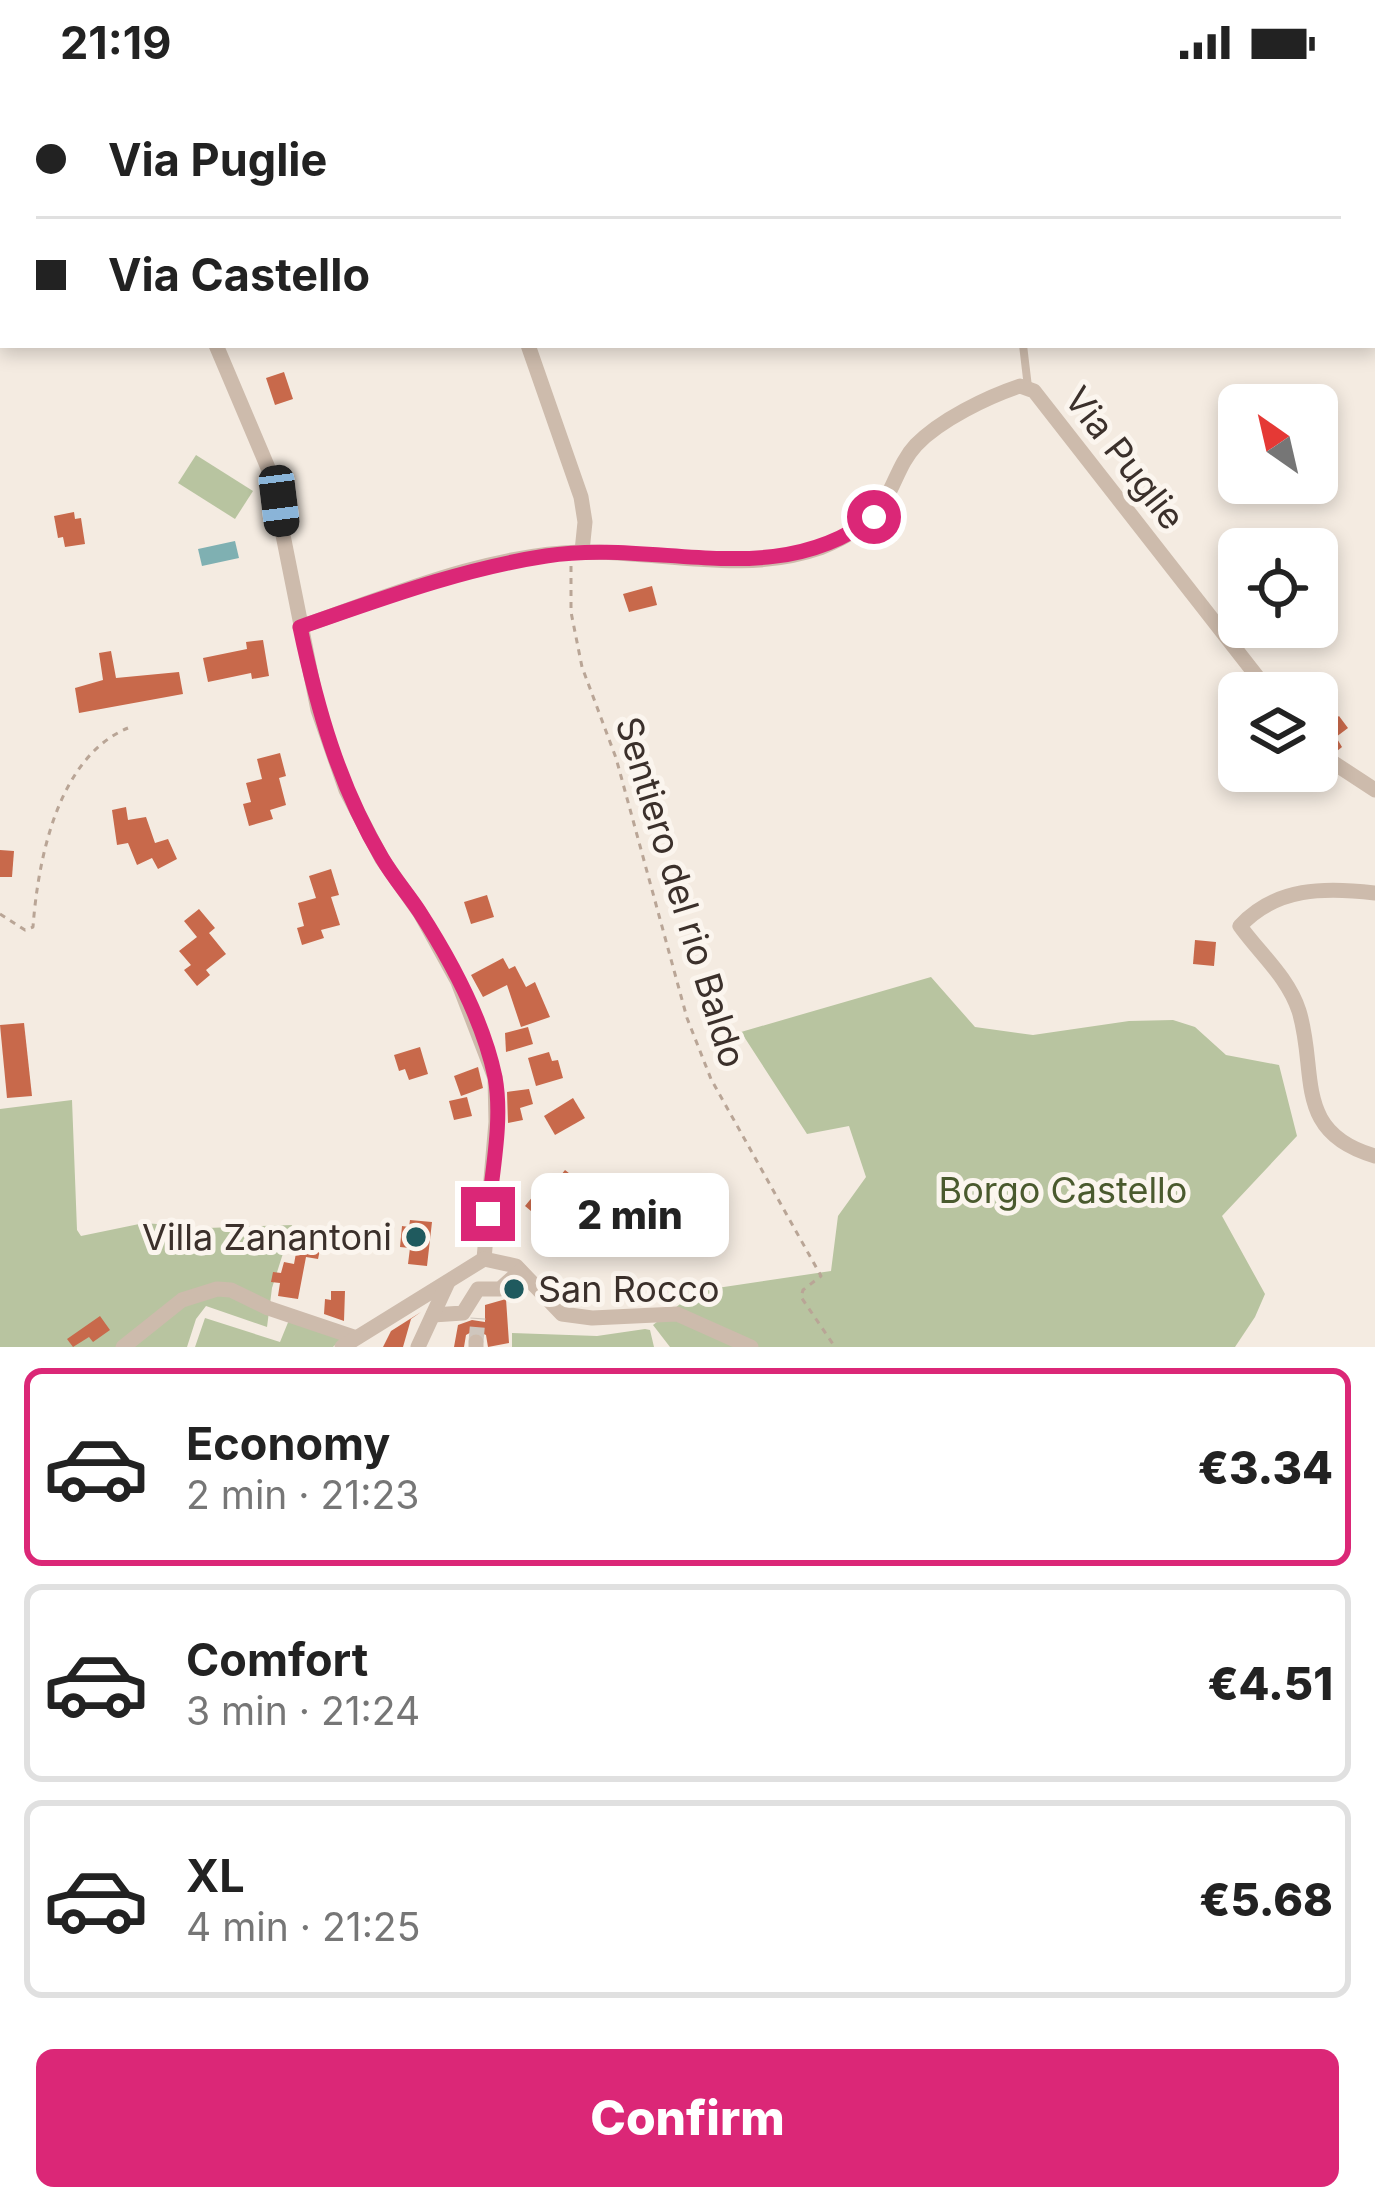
<!DOCTYPE html>
<html lang="en">
<head>
<meta charset="utf-8">
<style>
	body { margin:0; font-family:Inter,sans-serif; background:#f6f6f6; color:#222; height:100vh; display:flex; flex-direction:column; font-size:45px; white-space:nowrap }
	* { box-sizing:border-box; margin:0 }
	p { font-size:39px; color:#767676 }
	.icon { flex:none; width:66px; height:66px; fill:none; stroke:currentColor; stroke-width:2; stroke-linecap:round; stroke-linejoin:round }
	.map { position:relative; height:1263px; overflow:hidden }
	.sheet { display:flex; flex-direction:column; background:#fff; flex:1 }
	.sheet>* { flex:none }
	.top-card { position:absolute; left:0px; top:0px; width:1377px; height:264px; box-shadow:0 6px 18px #0003; display:grid; align-content:center; height:264px; padding:0 36px; background:#fff }
	.needle { width:78px; rotate:326deg }
	.buttons { position:absolute; left:1218px; top:300px; display:grid; gap:24px }
	.buttons a { display:grid; place-items:center; width:120px; height:120px; border-radius:18px; background:#fff; box-shadow:0 6px 18px #0003; font-size:60px }
	.end { position:absolute; width:54px; height:54px; margin:-27px; border:15px solid #db2777; background:#fff; box-shadow:0 0 0 6px #fff }
	.from { border-radius:50% }
	.bubble { position:absolute; height:84px; border-radius:18px; background:#fff; box-shadow:0 6px 18px #0003; font-size:39px; font-weight:800; line-height:84px; text-align:center }
	.car { position:absolute; width:36px; height:72px; margin:-36px -18px; border-radius:15px; box-shadow:0 0 9px 3px #0007; background:linear-gradient(#222 24%,#8ab4d8 0 40%,#222 0 76%,#8ab4d8 0 86%,#222 0) }
	.top-card b { display:flex; align-items:center; gap:42px; height:114px; font-size:45px }
	.top-card b+b { border-top:3px solid #e0e0e0 }
	.top-card i { width:30px; height:30px; background:#222 }
	ul { padding:21px 0 0; list-style:none }
	li { display:flex; align-items:center; gap:36px; height:198px; margin:0 24px 18px; padding:0 12px; border:6px solid #e0e0e0; border-radius:18px }
	li div { flex:1 }
	li b { display:block; font-size:45px }
	li em { font-style:normal; font-weight:800 }
	li.active { border-color:#db2777 }
	li>.icon { width:108px; height:108px; stroke-width:1.5 }
	.button { display:flex; gap:24px; margin-top:auto; padding:24px 36px }
	.button a { flex:1; height:138px; border-radius:18px; background:#db2777; color:#fff; font-size:48px; font-weight:800; line-height:138px; text-align:center }
	.status { display:flex; justify-content:space-between; align-items:center; height:84px; padding:0 60px; background:#fff; direction:ltr }
	.status svg { height:33px; fill:currentColor }
	.map>svg:first-child { display:block }
	.green { fill:#b8c4a0 }
	.water { fill:#7fb0b2 }
	.building { fill:#c8694b }
	.lines { fill:none; stroke-linecap:round; stroke-linejoin:round }
	.street-tunnel { stroke:#cfc6bd; stroke-width:15; stroke-dasharray:15 8; stroke-linecap:butt }
	.path { stroke:#b9a596; stroke-width:3; stroke-dasharray:6 6; stroke-linecap:butt }
	.lane { stroke:#cdbbac; stroke-width:8 }
	.street { stroke:#cdbbac; stroke-width:15 }
	.route { stroke:#db2777; stroke-width:15 }
	.poi-dot { fill:#1f5a5e; stroke:#fbf5ee; stroke-width:4.5 }
	.labels { text-anchor:middle; dominant-baseline:central; stroke-width:10; stroke-linejoin:round; paint-order:stroke }
	.street-label { font-size:36px; fill:#3b302b; stroke:#fbf5ee }
	.park-label { font-size:36px; fill:#4a5a2e; stroke:#fbf5ee }
	.poi-label { font-size:36px; fill:#3b302b; stroke:#fbf5ee; text-anchor:end }
</style>
</head>
<body>
<div class="status"><b>21:19</b><svg viewBox="0 0 49 12"><path d="M0 12V9h3v3zM5 12V6h3v6zM10 12V3h3v9zM15 12V0h3v12zM26 1h20v11H26zM47 4h2v5h-2z"/></svg></div>
<div class="map">
<svg width="1375" height="1263" viewBox="0 0 1375 1263">
	<rect width="100%" height="100%" fill="#f4ebe1"/>
	<!-- green -->
	<g class="green">
		<polygon points="196,371 253,407 235,435 178,399"/>
		<polygon points="931,893 975,943 1033,951 1129,937 1173,936 1195,943 1226,971 1279,981 1297,1052 1222,1132 1265,1210 1255,1233 1235,1263 670,1263 653,1241 697,1207 831,1187 838,1132 866,1093 849,1042 807,1050 741,948"/>
		<polygon points="72,1016 77,1146 81,1152 144,1139 207,1144 292,1141 272,1204 267,1243 206,1222 196,1235 187,1263 0,1263 0,1025"/>
		<polygon points="205,1234 280,1258 289,1236 343,1253 333,1263 195,1263"/>
		<polygon points="645,1245 650,1246 654,1263 512,1263 512,1249 597,1252"/>
	</g>
	<!-- water -->
	<polygon class="water" points="235,457 239,474 202,482 198,465"/>
	<!-- building -->
	<g class="building">
		<polygon points="284,288 293,315 275,321 266,294"/>
		<polygon points="74,428 75,435 81,434 85,460 65,463 63,453 58,454 54,432"/>
		<polygon points="652,502 657,521 629,528 623,510"/>
		<polygon points="263,556 269,592 252,595 251,589 208,598 203,574 247,565 246,558"/>
		<polygon points="111,567 116,594 179,588 183,610 79,629 75,604 103,596 99,569"/>
		<polygon points="1339,632 1348,644 1336,653 1342,663 1337,667 1317,648"/>
		<polygon points="280,669 286,692 279,694 286,721 270,726 273,735 249,742 243,720 251,718 246,699 262,695 257,675"/>
		<polygon points="126,723 128,736 146,733 155,759 168,755 177,775 158,785 152,774 137,781 128,759 117,761 112,726"/>
		<polygon points="0,766 14,767 12,793 0,793"/>
		<polygon points="331,785 339,811 331,813 340,841 321,846 324,854 302,861 297,844 304,842 298,819 316,814 309,792"/>
		<polygon points="487,811 494,833 471,840 464,818"/>
		<polygon points="199,825 215,844 209,849 226,870 206,886 210,891 197,902 184,886 191,881 179,867 197,853 184,837"/>
		<polygon points="1195,856 1216,858 1214,882 1193,880"/>
		<polygon points="503,874 509,885 515,882 526,903 535,898 550,933 521,943 507,901 483,913 471,891"/>
		<polygon points="24,939 32,1012 7,1014 0,941"/>
		<polygon points="528,943 533,960 506,968 505,949"/>
		<polygon points="420,963 428,990 409,996 405,985 399,987 394,971"/>
		<polygon points="549,968 552,977 558,976 563,994 536,1002 528,974"/>
		<polygon points="478,983 483,1004 461,1012 454,992"/>
		<polygon points="529,1005 533,1020 520,1024 523,1036 508,1039 507,1008"/>
		<polygon points="467,1013 472,1032 454,1036 449,1017"/>
		<polygon points="573,1014 585,1034 555,1051 544,1032"/>
		<polygon points="565,1086 583,1100 549,1142 525,1122 534,1111 541,1116"/>
		<polygon points="507,1120 520,1122 515,1156 504,1136"/>
		<polygon points="410,1136 432,1138 427,1182 408,1180 410,1164 400,1163 402,1142 409,1143"/>
		<polygon points="305,1158 321,1161 318,1175 306,1173 298,1215 278,1212 280,1199 271,1198 273,1188 281,1189 284,1178 294,1180 296,1169 303,1171"/>
		<polygon points="331,1207 345,1207 344,1237 324,1230 325,1215 331,1216"/>
		<polygon points="506,1215 509,1259 488,1263 486,1251 475,1246 466,1251 464,1263 454,1263 458,1241 472,1236 485,1238 485,1221"/>
		<polygon points="421,1228 411,1235 403,1263 383,1263 391,1247"/>
		<polygon points="100,1232 110,1246 93,1258 89,1253 73,1263 67,1255"/>
	</g>
	<g class="lines">
		<!-- street-tunnel -->
		<polyline class="street-tunnel" points="476,1258 478,1234"/>
		<!-- path -->
		<g class="path">
			<polyline points="755,3 756,0"/>
			<polyline points="571,482 571,528 582,583 616,674 687,934 711,995 821,1192 803,1206 801,1213 835,1263"/>
			<path d="M0 830 25 846 33 843C38 775 58 673 128 644"/>
		</g>
		<!-- lane -->
		<g class="lane">
			<polyline points="1229,3 1232,0"/>
			<polyline points="1023,261 1028,303"/>
		</g>
		<!-- street -->
		<g class="street">
			<polyline points="123,0 124,3"/>
			<polyline points="537,3 537,0"/>
			<polyline points="216,261 271,391 318,626 346,706 382,775 420,829 458,898 495,994 496,1038 484,1175"/>
			<polyline points="528,261 581,413 585,438 582,467"/>
			<path d="M300 543C387 513 490 469 583 468 661 467 743 491 820 464 845 454 871 440 885 416 896 397 901 377 916 361 940 336 987 313 1020 302L1034 307 1270 609"/>
			<polyline points="1317,668 1375,706"/>
			<path d="M1375 809C1325 803 1276 803 1240 842 1260 870 1288 893 1299 927 1318 989 1292 1048 1375 1072"/>
			<polyline points="484,1175 516,1182 562,1230 592,1234 677,1230 751,1263"/>
			<polyline points="433,1231 463,1229 478,1205 500,1205 520,1187"/>
			<polyline points="123,1263 182,1216 217,1205 231,1206 268,1224 354,1253"/>
			<polyline points="342,1263 484,1175"/>
			<polyline points="418,1263 448,1198"/>
			<polyline points="476,1263 476,1258"/>
		</g>
	</g>
	<g class="lines">
		<!-- route -->
		<path class="route" d="M488 1130C492 1087 503 1036 495 993 483 936 450 875 419 827 407 809 393 793 382 774 339 702 317 624 300 543 381 515 461 485 546 472 657 454 775 509 874 433"/>
	</g>
	<!-- markers -->
	<g class="poi-dot">
		<circle cx="416" cy="1153" r="12"/>
		<circle cx="514" cy="1205" r="12"/>
	</g>
	<g class="labels">
		<!-- street labels -->
		<g class="street-label">
			<text transform="translate(1125 374) rotate(52)">Via Puglie</text>
			<text transform="translate(681 808) rotate(73)">Sentiero del rio Baldo</text>
		</g>
		<!-- park labels -->
		<g class="park-label">
			<text x="1063" y="1106">Borgo Castello</text>
		</g>
		<!-- poi labels -->
		<g class="poi-label">
			<text x="392" y="1153">Villa Zanantoni</text>
			<text x="538" y="1205" text-anchor="start">San Rocco</text>
		</g>
	</g>
</svg>
<div class="buttons">
<a><svg class="needle" viewBox="-14 -14 28 28"><path d="M0-13l5 13h-10z" fill="#e53935"/><path d="M0 13l5-13h-10z" fill="#767676"/></svg></a>
<a><svg class="icon" aria-label="locate" viewBox="0 0 24 24"><circle cx="12" cy="12" r="6"/><path d="M12 2v4M12 18v4M2 12h4M18 12h4"/></svg></a>
<a><svg class="icon" aria-label="layers" viewBox="0 0 24 24"><path d="M12 4l9 5-9 5-9-5zM3 14l9 5 9-5"/></svg></a>
</div>
<i class="end from" style="left:874px;top:433px"></i>
<i class="end" style="left:488px;top:1130px"></i>
<div class="bubble" style="left:531px;top:1089px;width:198px">2 min</div>
<i class="car" style="left:279px;top:417px;rotate:173deg"></i>
<div class="top-card">
<b><i class="from"></i>Via Puglie</b>
<b><i></i>Via Castello</b>
</div>
</div>
<section class="sheet">
<ul>
<li class="active"><svg class="icon" aria-label="car" viewBox="0 0 24 24"><path d="M5 17H2v-5l4-1 3-4h7l3 4 3 1v5h-3M9 17h6M6 11h13"/><circle cx="7" cy="17" r="2"/><circle cx="17" cy="17" r="2"/></svg><div><b>Economy</b><p>2 min · 21:23</p></div><em>€3.34</em></li>
<li><svg class="icon" aria-label="car" viewBox="0 0 24 24"><path d="M5 17H2v-5l4-1 3-4h7l3 4 3 1v5h-3M9 17h6M6 11h13"/><circle cx="7" cy="17" r="2"/><circle cx="17" cy="17" r="2"/></svg><div><b>Comfort</b><p>3 min · 21:24</p></div><em>€4.51</em></li>
<li><svg class="icon" aria-label="car" viewBox="0 0 24 24"><path d="M5 17H2v-5l4-1 3-4h7l3 4 3 1v5h-3M9 17h6M6 11h13"/><circle cx="7" cy="17" r="2"/><circle cx="17" cy="17" r="2"/></svg><div><b>XL</b><p>4 min · 21:25</p></div><em>€5.68</em></li>
</ul>
<div class="button"><a>Confirm</a></div>
</section>
</body>
</html>
